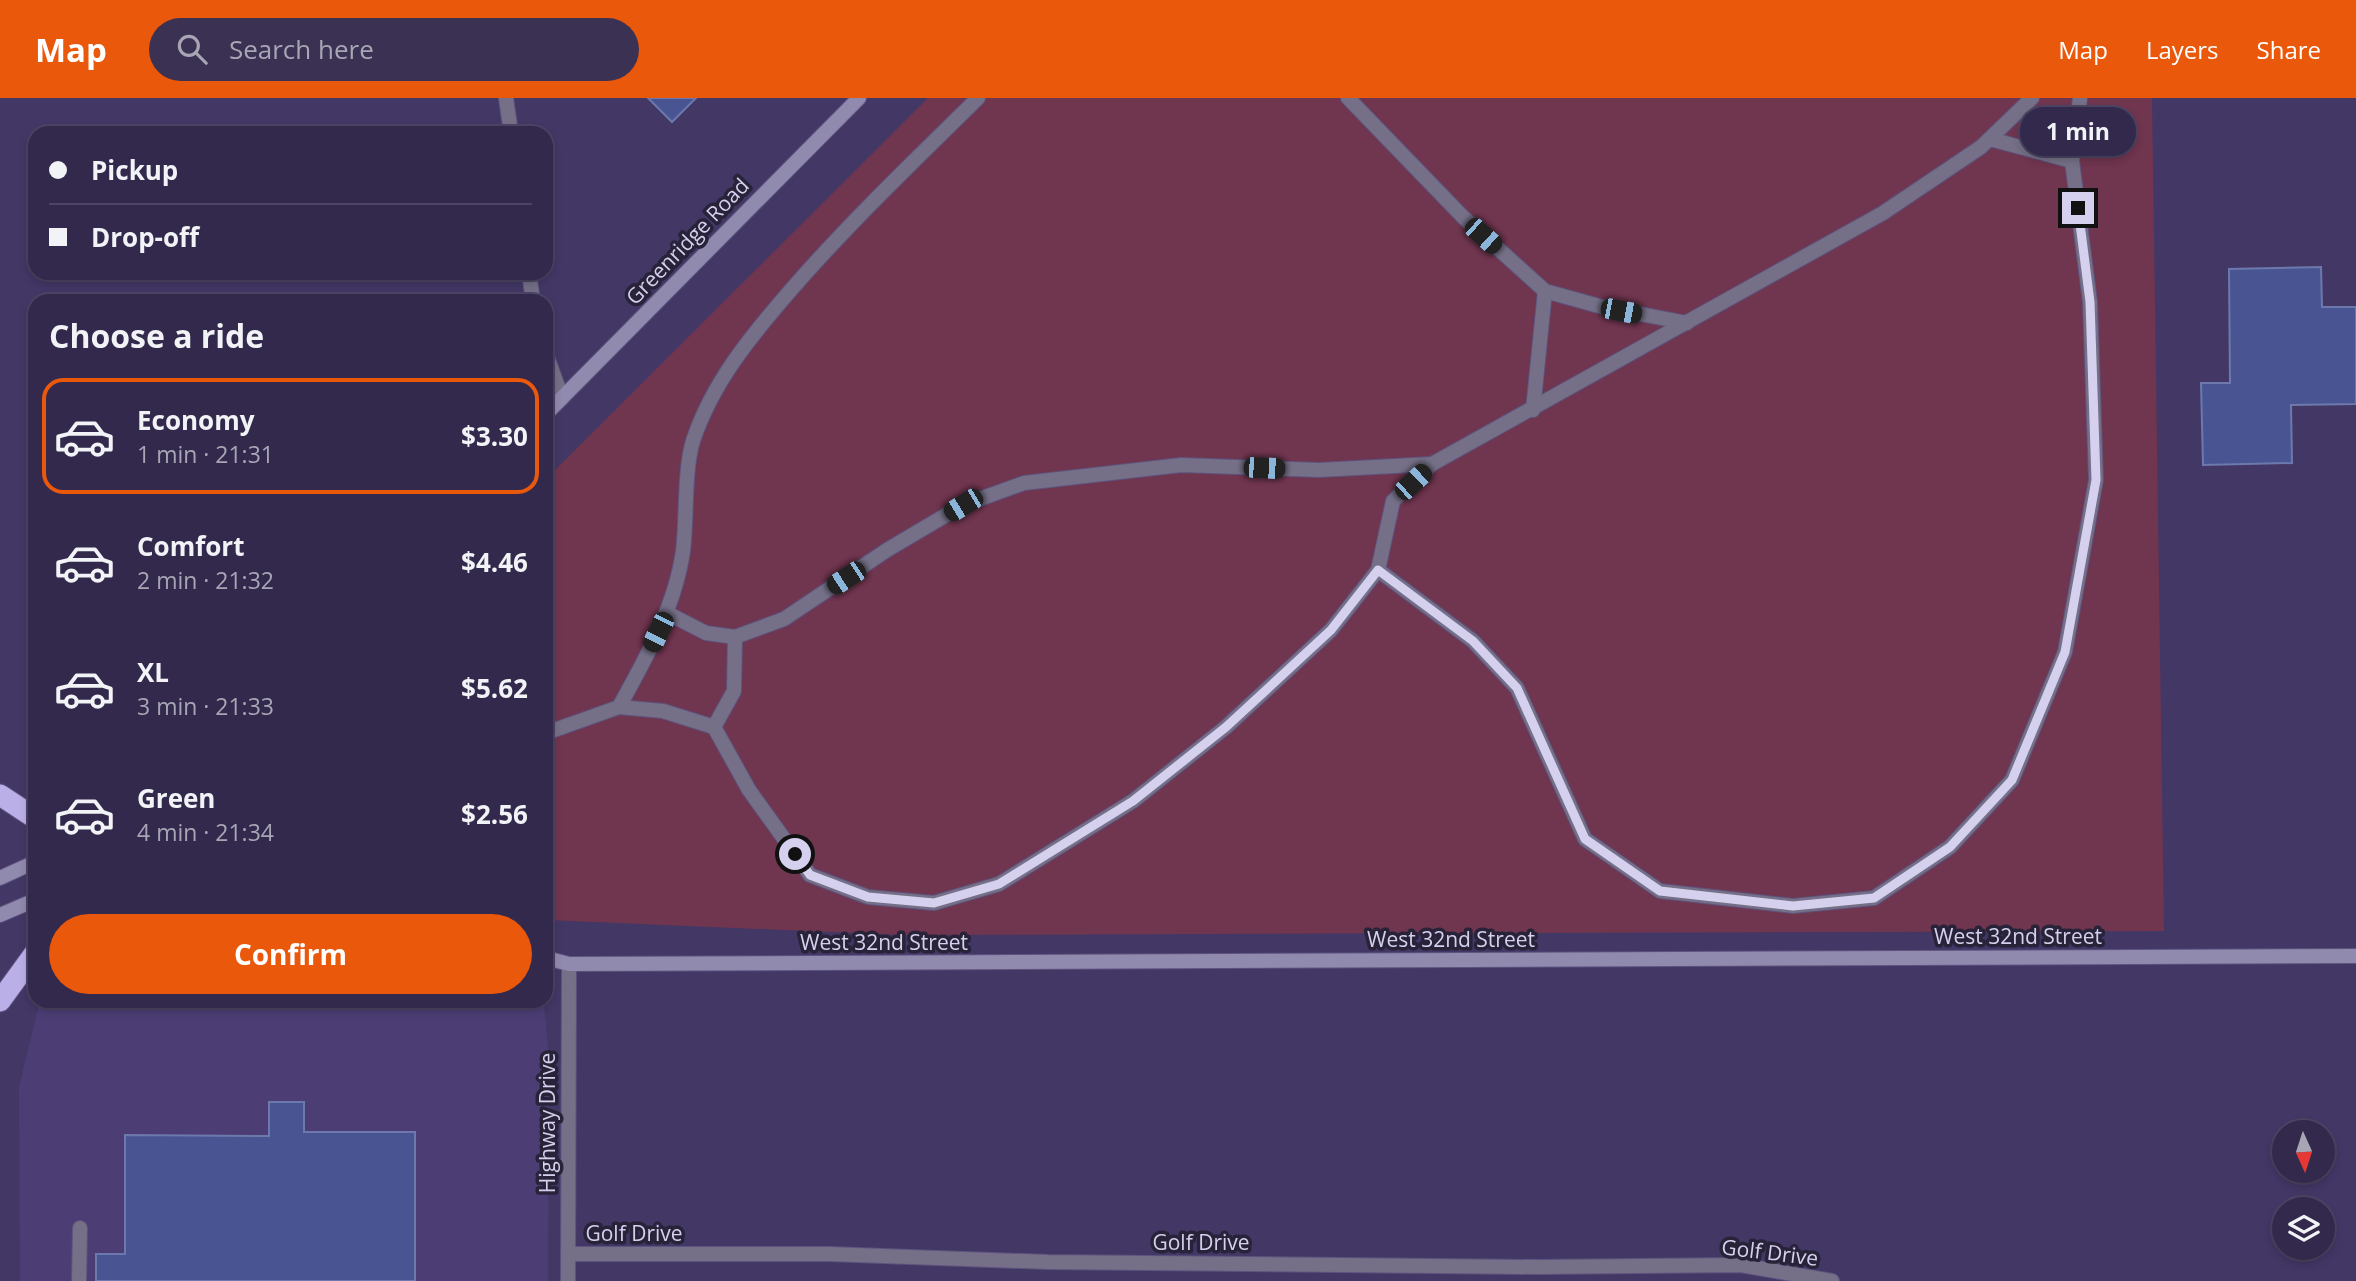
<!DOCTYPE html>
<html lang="en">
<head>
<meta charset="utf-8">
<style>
	body { margin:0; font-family:"Open Sans",sans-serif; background:#3a3153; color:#f1f3f6; height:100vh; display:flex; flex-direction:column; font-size:26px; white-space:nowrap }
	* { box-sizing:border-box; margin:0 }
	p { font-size:23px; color:#a8a6b5 }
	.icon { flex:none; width:38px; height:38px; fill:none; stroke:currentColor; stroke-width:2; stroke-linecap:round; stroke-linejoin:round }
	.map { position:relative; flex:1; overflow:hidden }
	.details { position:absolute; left:28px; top:196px; width:525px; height:714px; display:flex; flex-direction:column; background:#32294c; border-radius:21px; box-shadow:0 4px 10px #0003,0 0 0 2px #4d4564 }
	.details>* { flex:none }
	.banner { position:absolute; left:28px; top:28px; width:525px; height:154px; border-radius:21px; box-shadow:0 4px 10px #0003,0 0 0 2px #4d4564; display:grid; align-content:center; height:154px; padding:0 21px; background:#32294c }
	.needle { width:46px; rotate:177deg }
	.fabs { position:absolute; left:2272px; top:1022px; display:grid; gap:14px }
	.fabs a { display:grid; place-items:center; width:63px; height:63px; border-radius:50%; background:#32294c; box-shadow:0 4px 10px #0003,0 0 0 2px #4d4564; font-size:35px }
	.end { position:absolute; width:32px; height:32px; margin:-16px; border:9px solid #d5d0ed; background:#111; box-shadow:0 0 0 4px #111 }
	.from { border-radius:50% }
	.bubble { position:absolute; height:49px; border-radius:24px; background:#32294c; box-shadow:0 4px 10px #0003,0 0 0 2px #4d4564; font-size:23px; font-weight:700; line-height:49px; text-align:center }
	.car { position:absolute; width:21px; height:42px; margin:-21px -10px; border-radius:9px; box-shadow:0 0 5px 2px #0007; background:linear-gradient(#222 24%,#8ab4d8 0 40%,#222 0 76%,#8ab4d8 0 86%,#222 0) }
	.banner b { display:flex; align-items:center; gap:24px; height:66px; font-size:26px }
	.banner b+b { border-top:2px solid #4d4564 }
	.banner i { width:18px; height:18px; background:#f1f3f6 }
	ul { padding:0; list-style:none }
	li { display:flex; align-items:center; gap:21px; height:116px; margin:0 14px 10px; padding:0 7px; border:4px solid transparent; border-radius:21px }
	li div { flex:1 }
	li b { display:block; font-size:26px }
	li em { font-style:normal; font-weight:700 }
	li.selected { border-color:#ea580c }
	li>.icon { width:63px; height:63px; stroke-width:1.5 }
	h2 { padding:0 21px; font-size:32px; line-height:84px }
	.action { display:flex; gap:14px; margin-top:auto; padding:14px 21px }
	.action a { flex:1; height:80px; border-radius:42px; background:#ea580c; color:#fff; font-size:28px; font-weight:700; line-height:80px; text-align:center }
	header { display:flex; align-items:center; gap:42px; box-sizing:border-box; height:98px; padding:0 35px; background:#ea580c; color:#fff }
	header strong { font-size:33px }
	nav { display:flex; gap:38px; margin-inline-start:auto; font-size:24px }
	.search { width:490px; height:63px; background:#3a3153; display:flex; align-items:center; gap:18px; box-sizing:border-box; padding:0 24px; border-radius:38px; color:#a8a6b5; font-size:26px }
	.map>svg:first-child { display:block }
	.built { fill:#4c3e75 }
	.green { fill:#70354f }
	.building { fill:#495593; stroke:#6d79ac; stroke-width:2 }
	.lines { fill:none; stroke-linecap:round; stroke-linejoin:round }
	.lane-casing { stroke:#5d537e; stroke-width:16 }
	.street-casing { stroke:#5d537e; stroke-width:16 }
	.secondary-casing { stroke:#5d537e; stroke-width:16 }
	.highway-casing { stroke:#5d537e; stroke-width:23 }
	.lane { stroke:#757087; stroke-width:14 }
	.street { stroke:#757087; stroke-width:14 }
	.secondary { stroke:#918aaf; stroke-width:14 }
	.highway { stroke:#bbafe8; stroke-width:21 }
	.route { stroke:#d5d0ed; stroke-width:9 }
	.labels { text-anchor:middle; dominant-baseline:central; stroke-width:7; stroke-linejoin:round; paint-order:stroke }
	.street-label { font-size:21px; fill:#d5d0ed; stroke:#282339 }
</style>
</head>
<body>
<header>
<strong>Map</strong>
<div class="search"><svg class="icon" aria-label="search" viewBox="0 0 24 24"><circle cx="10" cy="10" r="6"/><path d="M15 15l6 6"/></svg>Search here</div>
<nav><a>Map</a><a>Layers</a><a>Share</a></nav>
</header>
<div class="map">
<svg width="2356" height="1183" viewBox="0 0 2356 1183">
	<rect width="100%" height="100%" fill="#433766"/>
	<!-- built -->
	<polygon class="built" points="40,903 540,903 544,908 549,958 548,1183 20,1183 19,989"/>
	<!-- green -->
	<polygon class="green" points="928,0 2152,0 2164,833 902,837 546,822 546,381"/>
	<!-- building -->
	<g class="building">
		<polygon points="648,0 696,0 672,24"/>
		<polygon points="2321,169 2322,209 2356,209 2356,306 2291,307 2292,365 2203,367 2201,285 2230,285 2229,171"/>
		<polygon points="269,1004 304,1004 304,1034 415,1034 415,1183 96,1183 96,1156 125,1156 125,1037 269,1038"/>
	</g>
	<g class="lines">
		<defs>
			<g id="lane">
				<polyline points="506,0 511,35"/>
				<polyline points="1348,0 1463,119 1545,193 1599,208 1687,225"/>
				<polyline points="1990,41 2072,63"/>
				<polyline points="529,175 533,203"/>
				<polyline points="546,256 562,300"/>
				<polyline points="1533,312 1545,193"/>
				<polyline points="1378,472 1473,543 1517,590 1585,741 1660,793 1793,808 1874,800 1950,749 2012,682 2065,554 2096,382 2090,204 2072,63 2080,0"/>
				<polyline points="667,515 706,535 735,539 784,521 887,452 963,407 1024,385 1181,367 1319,372 1432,366"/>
				<polyline points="619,609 663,613 714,629 749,692 810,777 868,799 934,805 999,786 1133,703 1226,629 1331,532 1378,472 1393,403 1432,366 1883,115 1981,49 2032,0"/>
				<polyline points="714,629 734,593 735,539"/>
				<path d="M546 635 619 609C646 560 675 509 683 453 687 421 684 372 693 343 712 285 751 238 790 193 849 125 914 63 978 0"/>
				<polyline points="79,1183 80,1130"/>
			</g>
			<g id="street">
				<polyline points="568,1156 829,1156 1048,1164 1538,1169 1741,1167 1832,1183"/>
				<polyline points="568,1183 569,866"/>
			</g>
			<g id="secondary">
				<polyline points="546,316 859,0"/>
				<polyline points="0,780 35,764"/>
				<polyline points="0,817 35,802"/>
				<polyline points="546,860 569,866 2356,858"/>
			</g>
			<g id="highway">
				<polyline points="0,697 35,720"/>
				<polyline points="0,903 35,855"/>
			</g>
		</defs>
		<!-- lane casing -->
		<use href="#lane" class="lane-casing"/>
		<!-- street casing -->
		<use href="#street" class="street-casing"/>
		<!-- secondary casing -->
		<use href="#secondary" class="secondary-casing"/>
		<!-- highway casing -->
		<use href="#highway" class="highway-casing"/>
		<!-- lane -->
		<use href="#lane" class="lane"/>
		<!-- street -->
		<use href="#street" class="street"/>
		<!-- secondary -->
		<use href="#secondary" class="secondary"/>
		<!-- highway -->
		<use href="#highway" class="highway"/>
	</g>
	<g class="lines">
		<!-- route -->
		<polyline class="route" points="795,756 810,777 868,799 934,805 999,786 1133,703 1226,629 1331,532 1378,472 1473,543 1517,590 1585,741 1660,793 1793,808 1874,800 1950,749 2012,682 2065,554 2096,382 2090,204 2078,110"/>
	</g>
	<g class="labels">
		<!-- street labels -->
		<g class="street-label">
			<text transform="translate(687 143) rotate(-46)">Greenridge Road</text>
			<text x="2018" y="838">West 32nd Street</text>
			<text x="1451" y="841">West 32nd Street</text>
			<text x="884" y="844">West 32nd Street</text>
			<text transform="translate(547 1025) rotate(-90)">Highway Drive</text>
			<text x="634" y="1135">Golf Drive</text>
			<text x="1201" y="1144">Golf Drive</text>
			<text transform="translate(1770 1154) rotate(7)">Golf Drive</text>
		</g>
	</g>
</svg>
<div class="fabs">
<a><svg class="needle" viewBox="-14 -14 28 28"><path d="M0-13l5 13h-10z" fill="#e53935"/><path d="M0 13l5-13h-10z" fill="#a8a6b5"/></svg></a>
<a><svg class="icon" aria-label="layers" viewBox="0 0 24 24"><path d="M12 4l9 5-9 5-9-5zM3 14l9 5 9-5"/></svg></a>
</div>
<i class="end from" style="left:795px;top:756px"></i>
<i class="end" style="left:2078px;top:110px"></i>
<div class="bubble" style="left:2020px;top:9px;width:116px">1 min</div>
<i class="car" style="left:1483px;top:138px;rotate:132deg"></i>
<i class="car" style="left:1621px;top:213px;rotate:101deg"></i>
<i class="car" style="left:1264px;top:370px;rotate:92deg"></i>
<i class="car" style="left:1413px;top:384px;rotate:47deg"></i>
<i class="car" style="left:963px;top:407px;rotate:239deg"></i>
<i class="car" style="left:846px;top:480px;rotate:237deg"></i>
<i class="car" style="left:658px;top:534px;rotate:206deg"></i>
<div class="banner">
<b><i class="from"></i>Pickup</b>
<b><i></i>Drop-off</b>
</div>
<section class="details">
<h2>Choose a ride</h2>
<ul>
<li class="selected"><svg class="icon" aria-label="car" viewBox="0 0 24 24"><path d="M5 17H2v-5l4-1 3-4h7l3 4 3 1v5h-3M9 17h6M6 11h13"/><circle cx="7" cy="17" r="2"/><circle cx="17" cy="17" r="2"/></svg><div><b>Economy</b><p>1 min · 21:31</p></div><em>$3.30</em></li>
<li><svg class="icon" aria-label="car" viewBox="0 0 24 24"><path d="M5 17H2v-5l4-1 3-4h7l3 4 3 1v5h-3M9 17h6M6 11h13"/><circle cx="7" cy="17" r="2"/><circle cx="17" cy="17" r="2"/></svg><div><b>Comfort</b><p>2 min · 21:32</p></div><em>$4.46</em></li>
<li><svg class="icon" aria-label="car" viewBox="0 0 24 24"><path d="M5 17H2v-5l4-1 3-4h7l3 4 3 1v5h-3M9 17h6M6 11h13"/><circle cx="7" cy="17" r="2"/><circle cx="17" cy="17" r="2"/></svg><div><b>XL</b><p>3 min · 21:33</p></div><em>$5.62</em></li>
<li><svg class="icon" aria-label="car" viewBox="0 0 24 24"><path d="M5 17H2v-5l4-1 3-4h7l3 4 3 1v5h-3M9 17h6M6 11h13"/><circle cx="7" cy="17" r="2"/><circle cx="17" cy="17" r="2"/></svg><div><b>Green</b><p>4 min · 21:34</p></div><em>$2.56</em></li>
</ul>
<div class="action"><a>Confirm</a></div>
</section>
</div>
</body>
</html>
